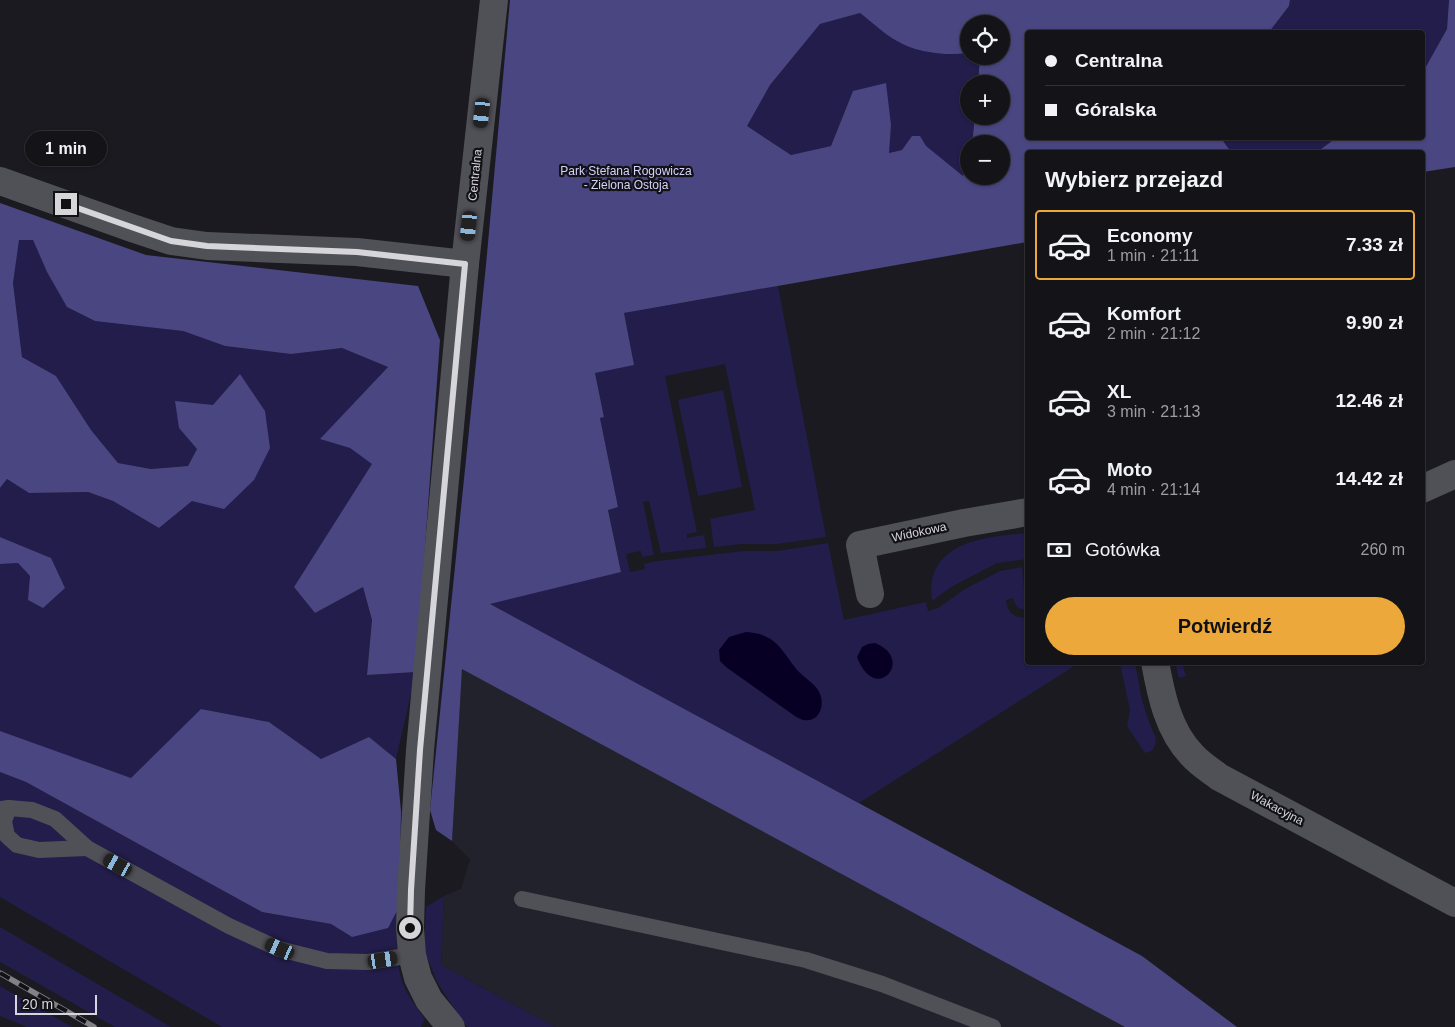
<!DOCTYPE html>
<html lang="pl">
<head>
<meta charset="utf-8">
<style>
	body { margin:0; font-family:Helvetica,sans-serif; background:#212125; color:#f1f3f6; height:100vh; display:flex; flex-direction:column; font-size:19px; white-space:nowrap }
	* { box-sizing:border-box; margin:0 }
	p { font-size:16px; color:#9d9ea2 }
	.icon { flex:none; width:28px; height:28px; fill:none; stroke:currentColor; stroke-width:2; stroke-linecap:round; stroke-linejoin:round }
	.map { position:relative; flex:1; overflow:hidden }
	.drawer { position:absolute; left:1025px; top:150px; width:400px; height:515px; display:flex; flex-direction:column; background:#141418; border-radius:5px; box-shadow:0 1px 4px #0004,0 0 0 1px #333337 }
	.drawer>* { flex:none }
	.guide { position:absolute; left:1025px; top:30px; width:400px; height:110px; border-radius:5px; box-shadow:0 1px 4px #0004,0 0 0 1px #333337; display:grid; align-content:center; height:110px; padding:0 20px; background:#141418 }
	.tools { position:absolute; left:960px; top:15px; display:grid; gap:10px }
	.tools a { display:grid; place-items:center; width:50px; height:50px; border-radius:50%; background:#141418; box-shadow:0 1px 4px #0004,0 0 0 1px #333337; font-size:25px }
	.scale { position:absolute; left:15px; bottom:12px; width:82px; box-sizing:border-box; padding-left:5px; border:2px solid #d6d6da; border-top:0; font-size:14px; line-height:18px; white-space:nowrap; color:#d6d6da; -webkit-text-stroke:4px #111117; paint-order:stroke }
	.end { position:absolute; width:22px; height:22px; margin:-11px; border:6px solid #d6d6da; background:#111; box-shadow:0 0 0 2px #111 }
	.from { border-radius:50% }
	.bubble { position:absolute; height:35px; border-radius:18px; background:#141418; box-shadow:0 1px 4px #0004,0 0 0 1px #333337; font-size:16px; font-weight:700; line-height:35px; text-align:center }
	.car { position:absolute; width:15px; height:30px; margin:-15px -8px; border-radius:6px; box-shadow:0 0 4px 1px #0007; background:linear-gradient(#222 24%,#8ab4d8 0 40%,#222 0 76%,#8ab4d8 0 86%,#222 0) }
	.guide b { display:flex; align-items:center; gap:18px; height:48px; font-size:19px }
	.guide b+b { border-top:1px solid #333337 }
	.guide i { width:12px; height:12px; background:#f1f3f6 }
	ul { padding:0; list-style:none }
	li { display:flex; align-items:center; gap:15px; height:70px; margin:0 10px 8px; padding:0 10px; border:2px solid transparent; border-radius:5px }
	li div { flex:1 }
	li b { display:block; font-size:19px }
	li em { font-style:normal; font-weight:700 }
	li.active { border-color:#eda83b }
	li>.icon { width:45px; height:45px; stroke-width:1.5 }
	h2 { padding:0 20px; font-size:22px; line-height:60px }
	.pay { display:flex; align-items:center; gap:12px; height:55px; padding:0 20px; font-size:19px }
	.pay p { margin-inline-start:auto }
	.action { display:flex; gap:10px; margin-top:auto; padding:10px 20px }
	.action a { flex:1; height:58px; border-radius:30px; background:#eda83b; color:#111; font-size:20px; font-weight:700; line-height:58px; text-align:center }
	.map>svg:first-child { display:block }
	.built { fill:#22222d }
	.green { fill:#221d4a }
	.forest { fill:#4a4681; fill-rule:evenodd }
	.water { fill:#080024 }
	.lines { fill:none; stroke-linecap:round; stroke-linejoin:round }
	.lane { stroke:#505057; stroke-width:16 }
	.street { stroke:#505057; stroke-width:28 }
	.rail-casing { stroke:#818186; stroke-width:5.5 }
	.rail { stroke:#111117; stroke-width:4; stroke-dasharray:11; stroke-linecap:butt }
	.route { stroke:#d6d6da; stroke-width:6 }
	.labels { text-anchor:middle; dominant-baseline:central; stroke-width:4.5; stroke-linejoin:round; paint-order:stroke }
	.park-label { font-size:12px; fill:#d4d4f9; stroke:#111117 }
	.street-label { font-size:12px; fill:#d6d6da; stroke:#111117 }
</style>
</head>
<body>
<div class="map">
<svg width="1455" height="1027" viewBox="0 0 1455 1027">
	<rect width="100%" height="100%" fill="#1a1a20"/>
	<!-- built -->
	<polygon class="built" points="462,668 1125,1027 555,1027 441,965 444,896 461,889 470,859 452,841"/>
	<!-- green -->
	<g class="green">
		<polygon points="1290,0 1449,0 1447,29 1423,72 1422,32 1269,32 1289,6"/>
		<path d="M860 13C872 22 884 34 897 41 917 53 946 56 969 53V56H980L978 84H969V116H975L972 144H969V157L963 176 912 136 902 150 888 153 891 125 853 91 831 146 791 155 746 126 770 85 820 24Z"/>
		<polygon points="1221,138 1336,138 1317,152 1231,152"/>
		<polygon points="18,240 33,240 47,272 67,306 183,331 225,346 291,354 342,348 388,367 321,439 350,448 373,464 294,587 315,613 363,587 372,620 367,675 416,672 396,759 369,737 321,759 269,722 201,709 131,779 0,731 0,564 18,563 30,576 51,558 0,537 0,488 7,479 29,493 88,492 113,501 159,528 192,501 213,405 179,428 197,449 188,466 151,469 118,463 91,430 56,376 22,357 13,283"/>
		<path d="M778 286 826 537 777 544H742L714 547 710 519 755 510 725 364 665 376 697 532 687 534V538L704 535 706 548 661 553 649 501 643 502 654 555 642 557 641 551 626 554 630 572 645 569 644 564 657 561 744 551H778L828 543 844 620 926 602 928 611 938 608 965 589 1000 571 1022 567 1024 589 1027 593V608C1019 611 1015 606 1013 598L1006 600C1007 613 1015 619 1027 617L1028 662 1079 663 859 803 489 604 621 571 608 509 618 507 600 418 604 416 595 372 624 313Z"/>
		<polygon points="723,390 742,487 698,496 678,400"/>
		<path d="M1027 533V559L997 563 953 586 932 601C924 542 984 537 1027 533Z"/>
		<polygon points="1120,663 1135,663 1142,700 1150,725 1156,738 1155,745 1152,751 1145,753 1127,726 1130,710"/>
		<polygon points="1175,663 1182,663 1186,676 1179,678"/>
		<path d="M0 772 26 782 262 912 331 924 352 937 399 907C396 937 393 969 409 996 414 1004 419 1011 425 1019L421 1027H222L0 897Z"/>
		<polygon points="444,896 441,965 555,1027 467,1027 463,1022 437,982 424,949 426,907"/>
		<polygon points="0,927 171,1027 115,1027 0,962"/>
		<polygon points="0,986 72,1027 27,1027 0,1016"/>
	</g>
	<!-- forest -->
	<g class="forest">
		<path d="M510 0H1290L1289 6 1269 32H1028V138H1221L1231 152H1028L1027 242 624 313 634 365 595 373 604 417 600 418 618 507 608 510 621 572 490 604 1142 956 1237 1027H1125L462 669 452 841 436 830 430 810 486 265ZM860 13C872 22 884 34 897 41 917 53 946 56 969 53V24H1001V56H980L978 84H1001V116H975L972 144H1001V176H969V157L963 176 926 146 920 136H912L902 150 889 153 891 125 886 83 853 91 831 146 791 155 747 126 770 85 820 24Z"/>
		<polygon points="1449,0 1455,0 1455,167 1423,172 1422,152 1317,152 1336,138 1422,138 1423,72 1447,29"/>
		<polygon points="0,203 146,255 418,286 440,340 416,672 367,675 372,620 363,587 315,613 294,587 372,464 350,448 320,439 388,367 342,348 291,354 225,346 183,331 95,321 67,307 47,272 33,240 19,240 13,283 22,357 56,376 91,430 118,463 151,469 188,466 197,449 179,428 175,401 213,405 240,374 265,411 270,448 254,480 224,509 192,501 159,528 113,501 88,492 29,493 7,479 0,488"/>
		<polygon points="0,537 51,558 65,588 43,608 28,600 30,576 18,563 0,564"/>
		<polygon points="201,709 269,722 321,759 369,737 396,759 401,811 399,907 388,928 352,937 331,924 262,912 26,782 0,772 0,731 131,778"/>
	</g>
	<!-- water -->
	<g class="water">
		<path d="M746 632C778 634 781 651 799 672 806 679 816 684 820 694 825 706 819 723 803 720 800 719 795 716 792 714L726 667 720 661 719 650 729 637Z"/>
		<path d="M875 643C916 659 875 706 857 657L862 647 868 644Z"/>
	</g>
	<g class="lines">
		<!-- lane -->
		<g class="lane">
			<polyline points="9,808 4,821 7,836 17,845 39,850 87,848"/>
			<polyline points="0,809 9,808 32,810 55,819 87,848 229,926 279,949 327,961 368,962 412,955"/>
			<polyline points="522,899 806,960 882,984 993,1027"/>
		</g>
		<!-- street -->
		<g class="street">
			<polyline points="0,181 132,228 171,241 207,246 357,252 465,264"/>
			<polyline points="1422,489 1455,474"/>
			<polyline points="870,594 860,545 964,523 1028,512"/>
			<path d="M1155 662C1161 695 1168 730 1192 755 1200 764 1210 770 1219 777L1455 903"/>
			<polyline points="451,1027 429,1000 418,978 412,955 410,928 411,890 420,750 465,264 494,0"/>
		</g>
		<defs>
			<polyline id="rail" points="0,973 94,1027"/>
		</defs>
		<!-- rail casing -->
		<use href="#rail" class="rail-casing"/>
		<!-- rail -->
		<use href="#rail" class="rail"/>
	</g>
	<g class="lines">
		<!-- route -->
		<polyline class="route" points="66,204 171,241 207,246 357,252 465,264 420,750 411,890 410,928"/>
	</g>
	<g class="labels">
		<!-- park labels -->
		<g class="park-label">
			<text x="626" y="171">Park Stefana Rogowicza<tspan x="626" dy="14">- Zielona Ostoja</tspan></text>
		</g>
		<!-- street labels -->
		<g class="street-label">
			<text transform="translate(475 175) rotate(-84)">Centralna</text>
			<text transform="translate(919 532) rotate(-12)">Widokowa</text>
			<text transform="translate(1277 808) rotate(28)">Wakacyjna</text>
		</g>
	</g>
</svg>
<div class="tools">
<a><svg class="icon" aria-label="locate" viewBox="0 0 24 24"><circle cx="12" cy="12" r="6"/><path d="M12 2v4M12 18v4M2 12h4M18 12h4"/></svg></a>
<a>+</a>
<a>−</a>
</div>
<div class="scale">20 m</div>
<i class="end from" style="left:410px;top:928px"></i>
<i class="end" style="left:66px;top:204px"></i>
<div class="bubble" style="left:25px;top:131px;width:82px">1 min</div>
<i class="car" style="left:482px;top:113px;rotate:186deg"></i>
<i class="car" style="left:469px;top:226px;rotate:186deg"></i>
<i class="car" style="left:118px;top:865px;rotate:299deg"></i>
<i class="car" style="left:280px;top:949px;rotate:294deg"></i>
<i class="car" style="left:383px;top:960px;rotate:81deg"></i>
<div class="guide">
<b><i class="from"></i>Centralna</b>
<b><i></i>Góralska</b>
</div>
<section class="drawer">
<h2>Wybierz przejazd</h2>
<ul>
<li class="active"><svg class="icon" aria-label="car" viewBox="0 0 24 24"><path d="M5 17H2v-5l4-1 3-4h7l3 4 3 1v5h-3M9 17h6M6 11h13"/><circle cx="7" cy="17" r="2"/><circle cx="17" cy="17" r="2"/></svg><div><b>Economy</b><p>1 min · 21:11</p></div><em>7.33 zł</em></li>
<li><svg class="icon" aria-label="car" viewBox="0 0 24 24"><path d="M5 17H2v-5l4-1 3-4h7l3 4 3 1v5h-3M9 17h6M6 11h13"/><circle cx="7" cy="17" r="2"/><circle cx="17" cy="17" r="2"/></svg><div><b>Komfort</b><p>2 min · 21:12</p></div><em>9.90 zł</em></li>
<li><svg class="icon" aria-label="car" viewBox="0 0 24 24"><path d="M5 17H2v-5l4-1 3-4h7l3 4 3 1v5h-3M9 17h6M6 11h13"/><circle cx="7" cy="17" r="2"/><circle cx="17" cy="17" r="2"/></svg><div><b>XL</b><p>3 min · 21:13</p></div><em>12.46 zł</em></li>
<li><svg class="icon" aria-label="car" viewBox="0 0 24 24"><path d="M5 17H2v-5l4-1 3-4h7l3 4 3 1v5h-3M9 17h6M6 11h13"/><circle cx="7" cy="17" r="2"/><circle cx="17" cy="17" r="2"/></svg><div><b>Moto</b><p>4 min · 21:14</p></div><em>14.42 zł</em></li>
</ul>
<div class="pay"><svg class="icon" aria-label="cash" viewBox="0 0 24 24"><path d="M3 7h18v10H3z"/><circle cx="12" cy="12" r="2"/></svg>Gotówka<p>260 m</p></div>
<div class="action"><a>Potwierdź</a></div>
</section>
</div>
</body>
</html>
